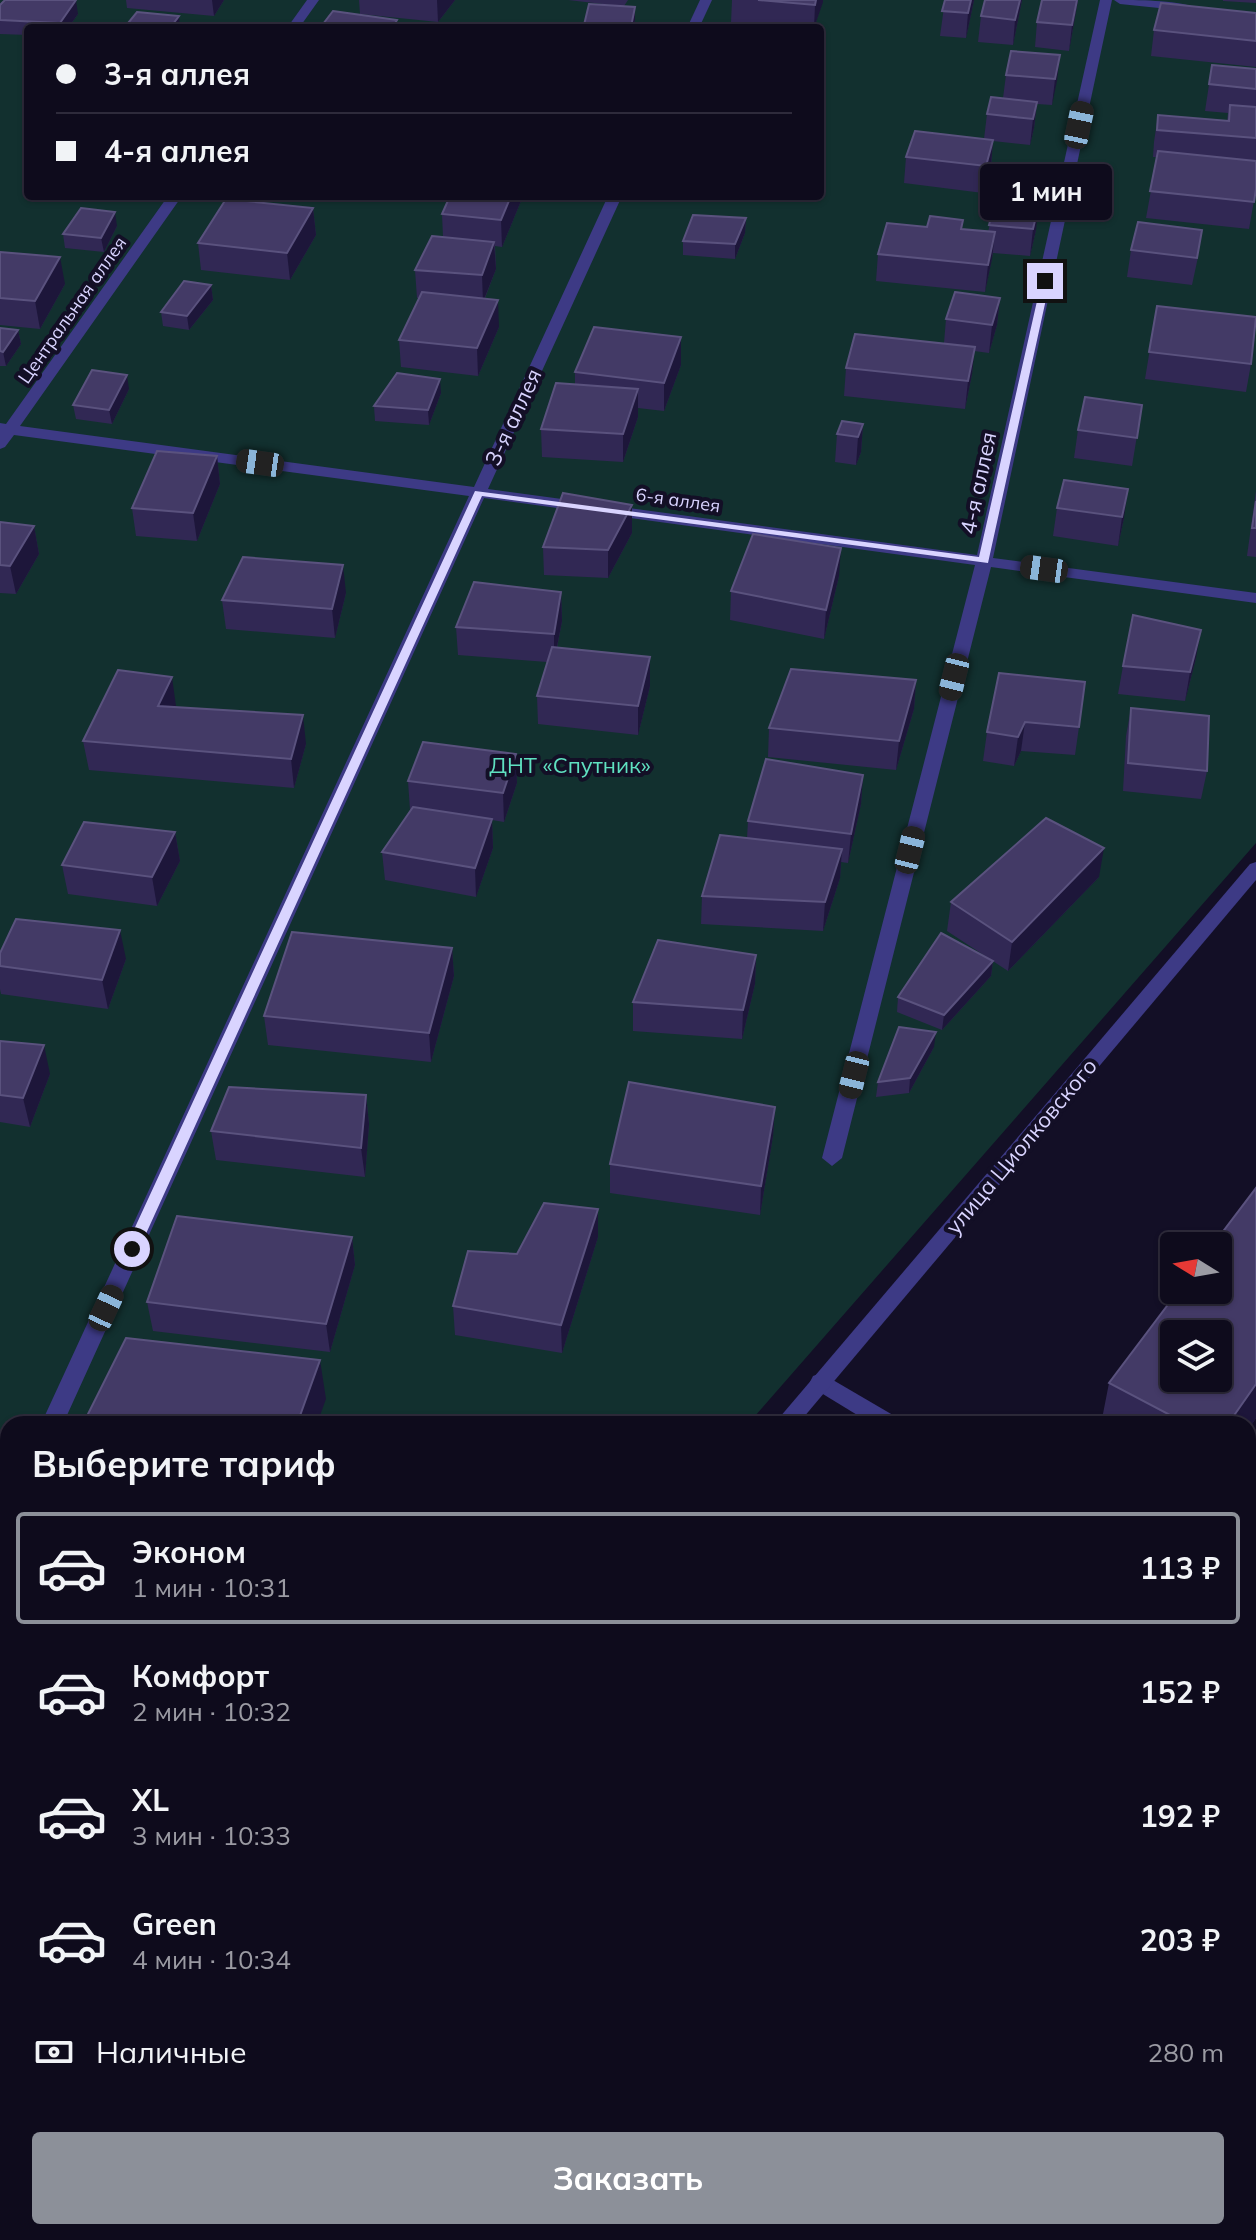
<!DOCTYPE html>
<html lang="ru">
<head>
<meta charset="utf-8">
<style>
	body { margin:0; font-family:Mulish,sans-serif; background:#171425; color:#f1f3f6; height:100vh; display:flex; flex-direction:column; font-size:30px; white-space:nowrap }
	* { box-sizing:border-box; margin:0 }
	p { font-size:26px; color:#9b9ba3 }
	.icon { flex:none; width:44px; height:44px; fill:none; stroke:currentColor; stroke-width:2; stroke-linecap:round; stroke-linejoin:round }
	.map { position:relative; flex:1; overflow:hidden }
	.details { position:absolute; left:0px; top:1416px; width:1256px; height:824px; display:flex; flex-direction:column; background:#0e0b1c; border-radius:24px 24px 0 0; box-shadow:0 2px 6px #0004,0 0 0 2px #2e2b3b }
	.details>* { flex:none }
	.hud { position:absolute; left:24px; top:24px; width:800px; height:176px; border-radius:8px; box-shadow:0 2px 6px #0004,0 0 0 2px #2e2b3b; display:grid; align-content:center; height:176px; padding:0 32px; background:#0e0b1c }
	.needle { width:52px; rotate:281deg }
	.fabs { position:absolute; left:1160px; top:1232px; display:grid; gap:16px }
	.fabs a { display:grid; place-items:center; width:72px; height:72px; border-radius:8px; background:#0e0b1c; box-shadow:0 2px 6px #0004,0 0 0 2px #2e2b3b; font-size:40px }
	.end { position:absolute; width:36px; height:36px; margin:-18px; border:10px solid #d9d4ff; background:#111; box-shadow:0 0 0 4px #111 }
	.from { border-radius:50% }
	.bubble { position:absolute; height:56px; border-radius:8px; background:#0e0b1c; box-shadow:0 2px 6px #0004,0 0 0 2px #2e2b3b; font-size:26px; font-weight:700; line-height:56px; text-align:center }
	.car { position:absolute; width:24px; height:48px; margin:-24px -12px; border-radius:10px; box-shadow:0 0 6px 2px #0007; background:linear-gradient(#222 24%,#8ab4d8 0 40%,#222 0 76%,#8ab4d8 0 86%,#222 0) }
	.hud b { display:flex; align-items:center; gap:28px; height:76px; font-size:30px }
	.hud b+b { border-top:2px solid #2e2b3b }
	.hud i { width:20px; height:20px; background:#f1f3f6 }
	ul { padding:0; list-style:none }
	li { display:flex; align-items:center; gap:24px; height:112px; margin:0 16px 12px; padding:0 16px; border:4px solid transparent; border-radius:8px }
	li div { flex:1 }
	li b { display:block; font-size:30px }
	li em { font-style:normal; font-weight:700 }
	li.on { border-color:#8c9099 }
	li>.icon { width:72px; height:72px; stroke-width:1.5 }
	h2 { padding:0 32px; font-size:36px; line-height:96px }
	.pay { display:flex; align-items:center; gap:20px; height:88px; padding:0 32px; font-size:30px }
	.pay p { margin-inline-start:auto }
	.button { display:flex; gap:16px; margin-top:auto; padding:16px 32px }
	.button a { flex:1; height:92px; border-radius:8px; background:#8c9099; color:#fff; font-size:32px; font-weight:700; line-height:92px; text-align:center }
	.map>svg:first-child { display:block }
	.green { fill:#12302f; fill-rule:evenodd }
	.lines { fill:none; stroke-linecap:round; stroke-linejoin:round }
	.lane { fill:#3d3a85; fill-rule:evenodd }
	.street { fill:#3d3a85; fill-rule:evenodd }
	.wall { fill:#312854 }
	.shaded-wall { fill:#1d163a }
	.building { fill:#433a66; stroke:#5a527e; stroke-width:2; fill-rule:evenodd }
	.route { fill:#d9d4ff }
	.labels { text-anchor:middle; dominant-baseline:central; stroke-width:8; stroke-linejoin:round; paint-order:stroke }
	.far-street-label { font-size:18px; fill:#d9d4ff; stroke:#130f26 }
	.street-label { font-size:22px; fill:#d9d4ff; stroke:#130f26 }
	.park-label { font-size:22px; fill:#5fe0c0; stroke:#130f26 }
</style>
</head>
<body>
<div class="map">
<svg width="1256" height="2240" viewBox="0 0 1256 2240">
	<rect width="100%" height="100%" fill="#130f26"/>
	<!-- green -->
	<path class="green" d="M0 0H1256V843L748 1424H8V2232H41L34 2240H0ZM28 28H820V196H28Z"/>
	<g class="lines">
		<!-- lane -->
		<g class="lane">
			<polygon points="307,0 319,0 299,28 287,28"/>
			<polygon points="700,0 712,0 699,28 687,28"/>
			<polygon points="1100,0 1112,0 993,558 1256,593 1256,603 991,567 842,1158 832,1166 822,1158 975,565 484,498 63,1424 41,1424 469,496 14,435 5,447 0,449 0,423 6,424 168,196 182,196 20,426 474,487 608,196 622,196 488,489 977,555"/>
			<path d="M1114 0C1137 0 1175 0 1194 7L1188 11 1120 4Z"/>
			<polygon points="821,1373 898,1418 901,1424 872,1424 813,1388 810,1382 813,1376"/>
			<polygon points="8,1512 8,1546 0,1549 0,1514"/>
			<polygon points="1256,1576 1256,1600 1248,1603 1248,1579"/>
			<polygon points="870,2232 906,2232 909,2240 873,2240"/>
		</g>
		<!-- street -->
		<g class="street">
			<polygon points="1256,862 1256,880 798,1424 774,1424 1250,864"/>
			<polygon points="76,2232 107,2232 104,2240 73,2240"/>
		</g>
	</g>
	<!-- wall -->
	<g class="wall">
		<polygon points="126,0 224,0 214,16 127,8"/>
		<polygon points="359,0 455,0 438,22 360,14"/>
		<polygon points="568,0 628,0 624,6 635,20 633,28 584,28 584,25 620,6"/>
		<polygon points="732,0 823,0 814,28 785,28 731,23"/>
		<polygon points="945,0 974,0 966,38 940,36"/>
		<polygon points="985,0 1022,0 1013,45 978,42 981,16"/>
		<polygon points="1078,0 1069,51 1035,47 1037,22"/>
		<polygon points="1223,0 1256,0 1256,3 1223,1"/>
		<polygon points="0,5 78,14 68,28 28,28 28,35 0,34"/>
		<polygon points="1256,13 1256,67 1151,56 1154,30"/>
		<polygon points="1060,55 1052,105 1037,104 1034,128 1030,145 993,141 991,166 983,193 904,183 906,157 984,139 987,114 1003,98 1006,75"/>
		<polygon points="1212,65 1256,69 1256,189 1249,229 1146,218 1157,157 1153,157 1154,142 1158,115 1227,121 1228,113 1205,111"/>
		<polygon points="450,196 523,196 502,247 495,246 496,269 485,298 499,327 478,376 401,367 399,340 419,298 417,298 415,270 443,237 442,214"/>
		<polygon points="996,199 1036,230 1030,256 993,253 985,292 876,281 878,254 927,227 963,220 962,229 988,232"/>
		<polygon points="313,208 316,235 290,280 201,270 198,243"/>
		<polygon points="746,218 745,233 735,259 683,255 683,241"/>
		<polygon points="117,226 104,252 65,248 63,234"/>
		<polygon points="1131,250 1198,257 1192,285 1127,277"/>
		<polygon points="0,252 65,284 40,329 0,325"/>
		<polygon points="211,285 213,300 189,330 163,326 161,312"/>
		<polygon points="1000,298 997,325 989,353 974,351 972,374 965,409 844,396 846,368 944,343 946,319"/>
		<polygon points="1157,306 1251,364 1246,392 1145,379"/>
		<polygon points="0,328 18,330 21,344 6,366 0,366"/>
		<polygon points="681,365 664,411 638,408 638,417 623,462 542,457 541,429 575,384 575,372"/>
		<polygon points="129,389 112,424 76,419 73,405"/>
		<polygon points="441,393 429,425 375,421 374,406"/>
		<polygon points="1142,405 1132,466 1074,458 1078,430"/>
		<polygon points="863,424 861,452 856,465 835,462 837,434"/>
		<polygon points="217,456 220,484 197,541 136,536 132,508"/>
		<polygon points="1256,491 1256,557 1247,556"/>
		<polygon points="1057,508 1124,518 1118,546 1053,536"/>
		<polygon points="0,522 34,526 39,554 16,594 0,593"/>
		<polygon points="632,533 608,578 544,575 543,547"/>
		<polygon points="839,576 824,639 730,620 731,591"/>
		<polygon points="561,592 562,621 557,648 650,657 650,686 638,735 538,724 537,696 547,662 458,655 456,627"/>
		<polygon points="346,593 335,638 226,629 222,600"/>
		<polygon points="1196,658 1185,701 1118,694 1123,666"/>
		<polygon points="999,673 1079,727 1075,755 1021,751 1014,766 983,761 987,732"/>
		<polygon points="916,680 914,709 896,770 768,757 769,728"/>
		<polygon points="176,706 176,707 306,744 294,788 89,770 83,741"/>
		<polygon points="1131,708 1207,771 1201,799 1123,791 1126,736"/>
		<polygon points="516,754 517,783 504,822 492,820 493,848 476,897 385,880 382,852 411,810 410,810 408,781"/>
		<polygon points="863,775 861,804 848,863 841,862 840,878 823,931 701,924 702,896 747,838 748,821"/>
		<polygon points="175,832 180,861 157,906 68,894 62,865"/>
		<polygon points="1099,877 1008,971 947,931 951,902"/>
		<polygon points="452,948 454,976 431,1062 268,1045 264,1016"/>
		<polygon points="0,953 126,959 108,1009 1,994 0,989"/>
		<polygon points="756,955 755,984 742,1039 633,1031 633,1002"/>
		<polygon points="993,961 991,976 942,1030 897,1012 898,997"/>
		<polygon points="0,1041 50,1074 30,1127 0,1122"/>
		<polygon points="934,1047 909,1093 876,1097 878,1082"/>
		<polygon points="366,1095 369,1124 365,1177 216,1160 211,1131"/>
		<polygon points="775,1107 773,1136 760,1215 610,1193 610,1164"/>
		<polygon points="1256,1188 1256,1418 1248,1430 1248,1424 1101,1424 1109,1383"/>
		<polygon points="598,1209 598,1237 562,1353 455,1335 453,1306 517,1254"/>
		<polygon points="352,1237 355,1265 330,1352 153,1331 147,1302"/>
		<polygon points="8,1785 8,1871 0,1869 0,1809"/>
	</g>
	<!-- shaded-wall -->
	<g class="shaded-wall">
		<polygon points="76,0 78,14 68,28 61,28 60,23"/>
		<polygon points="212,0 224,0 214,16"/>
		<polygon points="437,0 455,0 438,22"/>
		<polygon points="816,0 823,0 823,2 814,28 815,5"/>
		<polygon points="971,0 974,0 966,38 968,13"/>
		<polygon points="1020,0 1022,0 1013,45 1015,20"/>
		<polygon points="1077,0 1078,0 1069,51 1072,25"/>
		<polygon points="635,7 635,20 633,28 631,28"/>
		<polygon points="179,16 180,28 170,28"/>
		<polygon points="1060,55 1057,81 1052,105 1055,79"/>
		<polygon points="1037,102 1034,128 1030,145 1033,119"/>
		<polygon points="993,140 991,166 983,193 986,166"/>
		<polygon points="511,196 523,196 502,247 501,220"/>
		<polygon points="1039,204 1036,230 1030,256 1033,229"/>
		<polygon points="313,208 316,235 290,280 287,253"/>
		<polygon points="115,212 117,226 104,252 101,238"/>
		<polygon points="746,218 745,233 735,259 735,244"/>
		<polygon points="995,232 992,259 985,292 988,265"/>
		<polygon points="494,242 496,269 483,302 482,275"/>
		<polygon points="60,257 65,284 40,329 35,301"/>
		<polygon points="211,285 213,300 189,330 187,316"/>
		<polygon points="1000,298 997,325 989,353 992,325"/>
		<polygon points="498,300 499,327 478,376 477,348"/>
		<polygon points="18,330 21,344 6,366 3,352"/>
		<polygon points="681,337 681,365 664,411 664,383"/>
		<polygon points="975,347 972,374 965,409 968,381"/>
		<polygon points="127,375 129,389 112,424 109,410"/>
		<polygon points="440,379 441,393 429,425 428,410"/>
		<polygon points="638,389 638,417 623,462 623,434"/>
		<polygon points="863,424 861,452 856,465 858,437"/>
		<polygon points="217,456 220,484 197,541 193,513"/>
		<polygon points="1128,489 1124,518 1118,546 1122,517"/>
		<polygon points="632,505 632,533 608,578 608,550"/>
		<polygon points="34,526 39,554 16,594 10,566"/>
		<polygon points="841,548 839,576 824,639 826,610"/>
		<polygon points="343,565 346,593 335,638 332,609"/>
		<polygon points="561,592 562,621 554,662 554,634"/>
		<polygon points="1201,630 1196,658 1185,701 1190,672"/>
		<polygon points="650,657 650,686 638,735 638,706"/>
		<polygon points="172,677 176,706 162,734 158,706"/>
		<polygon points="916,680 914,709 896,770 899,741"/>
		<polygon points="303,715 306,744 294,788 291,759"/>
		<polygon points="1025,722 1021,751 1014,766 1018,737"/>
		<polygon points="516,754 517,783 504,822 503,793"/>
		<polygon points="863,775 861,804 848,863 851,834"/>
		<polygon points="492,819 493,848 476,897 475,868"/>
		<polygon points="175,832 180,861 157,906 152,877"/>
		<polygon points="1104,848 1099,877 1008,971 1012,942"/>
		<polygon points="842,849 840,878 823,931 825,902"/>
		<polygon points="120,930 126,959 108,1009 102,980"/>
		<polygon points="452,948 454,976 431,1062 429,1033"/>
		<polygon points="756,955 755,984 742,1039 743,1010"/>
		<polygon points="993,961 991,976 942,1030 944,1015"/>
		<polygon points="936,1032 934,1047 909,1093 910,1078"/>
		<polygon points="44,1045 50,1074 30,1127 23,1098"/>
		<polygon points="366,1095 369,1124 365,1177 361,1148"/>
		<polygon points="775,1107 773,1136 760,1215 761,1186"/>
		<polygon points="598,1209 598,1237 562,1353 561,1325"/>
		<polygon points="352,1237 355,1265 330,1352 326,1324"/>
		<polygon points="320,1360 326,1399 317,1424 297,1424"/>
		<polygon points="1256,1384 1256,1418 1248,1430 1248,1424 1228,1424"/>
	</g>
	<!-- building -->
	<g class="building">
		<polygon points="5,0 76,0 60,23 0,20 0,5"/>
		<polygon points="758,0 816,0 815,5"/>
		<polygon points="945,0 971,0 968,13 942,11"/>
		<polygon points="985,0 1020,0 1015,20 981,16"/>
		<polygon points="1042,0 1077,0 1072,25 1037,22"/>
		<polygon points="1161,3 1256,13 1256,41 1154,30"/>
		<polygon points="589,4 635,7 631,27 584,25"/>
		<polygon points="333,11 397,20 392,28 320,28"/>
		<polygon points="137,12 179,16 170,28 124,28"/>
		<polygon points="1011,51 1060,55 1055,79 1006,75"/>
		<polygon points="1212,65 1256,69 1256,89 1209,84"/>
		<polygon points="991,97 1037,102 1033,119 987,114"/>
		<polygon points="1230,105 1256,107 1256,138 1157,130 1158,115 1229,121"/>
		<polygon points="915,131 993,140 986,166 906,157"/>
		<polygon points="1158,151 1256,161 1256,189 1254,202 1150,191"/>
		<polygon points="450,196 511,196 501,220 442,214"/>
		<polygon points="226,199 313,208 287,253 198,243"/>
		<polygon points="996,199 1039,204 1033,229 989,225"/>
		<polygon points="81,208 115,212 101,238 63,234"/>
		<polygon points="693,215 746,218 735,244 683,241"/>
		<polygon points="930,216 963,220 961,229 995,232 988,265 878,254 887,223 927,227"/>
		<polygon points="1138,222 1202,230 1197,258 1131,250"/>
		<polygon points="432,236 494,242 482,275 415,270"/>
		<polygon points="0,252 60,257 35,301 0,298"/>
		<polygon points="184,281 211,285 187,316 161,312"/>
		<polygon points="422,292 498,300 477,348 399,340"/>
		<polygon points="955,292 1000,298 992,325 946,319"/>
		<polygon points="1157,306 1256,317 1251,364 1149,352"/>
		<polygon points="594,327 681,337 664,383 575,372"/>
		<polygon points="0,328 18,330 3,352 0,351"/>
		<polygon points="855,334 975,347 968,381 846,368"/>
		<polygon points="92,370 127,375 109,410 73,405"/>
		<polygon points="397,373 440,379 428,410 374,406"/>
		<polygon points="556,383 638,389 623,434 541,429"/>
		<polygon points="1085,397 1142,405 1137,438 1078,430"/>
		<polygon points="842,421 863,424 858,437 837,434"/>
		<polygon points="157,451 217,456 193,513 132,508"/>
		<polygon points="1064,480 1128,489 1122,517 1057,508"/>
		<polygon points="563,493 632,505 608,550 543,547"/>
		<polygon points="1256,501 1256,528 1252,528"/>
		<polygon points="0,522 34,526 10,566 0,565"/>
		<polygon points="753,534 841,548 826,610 731,591"/>
		<polygon points="243,557 343,565 332,609 222,600"/>
		<polygon points="474,582 561,592 554,634 456,627"/>
		<polygon points="1133,615 1201,630 1190,672 1123,666"/>
		<polygon points="552,647 650,657 638,706 537,696"/>
		<polygon points="791,669 916,680 899,741 769,728"/>
		<polygon points="118,670 172,677 158,706 303,715 291,759 83,741"/>
		<polygon points="999,673 1085,682 1079,727 1025,722 1018,737 987,732"/>
		<polygon points="1131,708 1209,716 1207,771 1128,763"/>
		<polygon points="423,742 516,754 503,793 408,781"/>
		<polygon points="766,759 863,775 851,834 748,821"/>
		<polygon points="413,807 492,819 475,868 382,852"/>
		<polygon points="1046,818 1104,848 1012,942 951,902"/>
		<polygon points="84,822 175,832 152,877 62,865"/>
		<polygon points="720,835 842,849 825,902 702,896"/>
		<polygon points="16,919 120,930 102,980 0,966 0,953"/>
		<polygon points="292,932 452,948 429,1033 264,1016"/>
		<polygon points="941,933 993,961 944,1015 898,997"/>
		<polygon points="658,940 756,955 743,1010 633,1002"/>
		<polygon points="899,1027 936,1032 910,1078 878,1082"/>
		<polygon points="0,1041 44,1045 23,1098 0,1095"/>
		<polygon points="629,1082 775,1107 761,1186 610,1164"/>
		<polygon points="229,1087 366,1095 361,1148 211,1131"/>
		<path d="M1256 1188V1384L1228 1424H1187L1109 1383 1179 1290H1218V1246H1212ZM1174 1334H1218V1378H1174Z"/>
		<polygon points="544,1203 598,1209 561,1325 453,1306 468,1251 517,1254"/>
		<polygon points="177,1216 352,1237 326,1324 147,1302"/>
		<polygon points="126,1338 320,1360 297,1424 83,1424"/>
		<polygon points="8,1785 8,1846 0,1845 0,1809"/>
		<polygon points="508,2232 667,2232 678,2240 502,2240"/>
	</g>
	<!-- route -->
	<polygon class="route" points="1042,279 1050,281 988,563 482,496 139,1249 137,1253 127,1253 125,1249 475,491 979,557"/>
	<g class="labels">
		<!-- far-street labels -->
		<g class="far-street-label">
			<text transform="translate(72 310) rotate(-55)">Центральная аллея</text>
			<text transform="translate(678 500) rotate(8)">6-я аллея</text>
		</g>
		<!-- street labels -->
		<g class="street-label">
			<text transform="translate(513 417) rotate(-65)">3-я аллея</text>
			<text transform="translate(978 483) rotate(-78)">4-я аллея</text>
			<text transform="translate(1021 1146) rotate(-50)">улица Циолковского</text>
		</g>
		<!-- park labels -->
		<g class="park-label">
			<text x="570" y="765">ДНТ «Спутник»</text>
		</g>
	</g>
</svg>
<div class="fabs">
<a><svg class="needle" viewBox="-14 -14 28 28"><path d="M0-13l5 13h-10z" fill="#e53935"/><path d="M0 13l5-13h-10z" fill="#9b9ba3"/></svg></a>
<a><svg class="icon" aria-label="layers" viewBox="0 0 24 24"><path d="M12 4l9 5-9 5-9-5zM3 14l9 5 9-5"/></svg></a>
</div>
<i class="end from" style="left:132px;top:1249px"></i>
<i class="end" style="left:1045px;top:281px"></i>
<div class="bubble" style="left:980px;top:164px;width:132px">1 мин</div>
<i class="car" style="left:1079px;top:125px;rotate:12deg"></i>
<i class="car" style="left:260px;top:463px;rotate:278deg"></i>
<i class="car" style="left:1044px;top:569px;rotate:278deg"></i>
<i class="car" style="left:954px;top:677px;rotate:194deg"></i>
<i class="car" style="left:910px;top:850px;rotate:14deg"></i>
<i class="car" style="left:854px;top:1075px;rotate:194deg"></i>
<i class="car" style="left:106px;top:1308px;rotate:25deg"></i>
<div class="hud">
<b><i class="from"></i>3-я аллея</b>
<b><i></i>4-я аллея</b>
</div>
<section class="details">
<h2>Выберите тариф</h2>
<ul>
<li class="on"><svg class="icon" aria-label="car" viewBox="0 0 24 24"><path d="M5 17H2v-5l4-1 3-4h7l3 4 3 1v5h-3M9 17h6M6 11h13"/><circle cx="7" cy="17" r="2"/><circle cx="17" cy="17" r="2"/></svg><div><b>Эконом</b><p>1 мин · 10:31</p></div><em>113 ₽</em></li>
<li><svg class="icon" aria-label="car" viewBox="0 0 24 24"><path d="M5 17H2v-5l4-1 3-4h7l3 4 3 1v5h-3M9 17h6M6 11h13"/><circle cx="7" cy="17" r="2"/><circle cx="17" cy="17" r="2"/></svg><div><b>Комфорт</b><p>2 мин · 10:32</p></div><em>152 ₽</em></li>
<li><svg class="icon" aria-label="car" viewBox="0 0 24 24"><path d="M5 17H2v-5l4-1 3-4h7l3 4 3 1v5h-3M9 17h6M6 11h13"/><circle cx="7" cy="17" r="2"/><circle cx="17" cy="17" r="2"/></svg><div><b>XL</b><p>3 мин · 10:33</p></div><em>192 ₽</em></li>
<li><svg class="icon" aria-label="car" viewBox="0 0 24 24"><path d="M5 17H2v-5l4-1 3-4h7l3 4 3 1v5h-3M9 17h6M6 11h13"/><circle cx="7" cy="17" r="2"/><circle cx="17" cy="17" r="2"/></svg><div><b>Green</b><p>4 мин · 10:34</p></div><em>203 ₽</em></li>
</ul>
<div class="pay"><svg class="icon" aria-label="cash" viewBox="0 0 24 24"><path d="M3 7h18v10H3z"/><circle cx="12" cy="12" r="2"/></svg>Наличные<p>280 m</p></div>
<div class="button"><a>Заказать</a></div>
</section>
</div>
</body>
</html>
